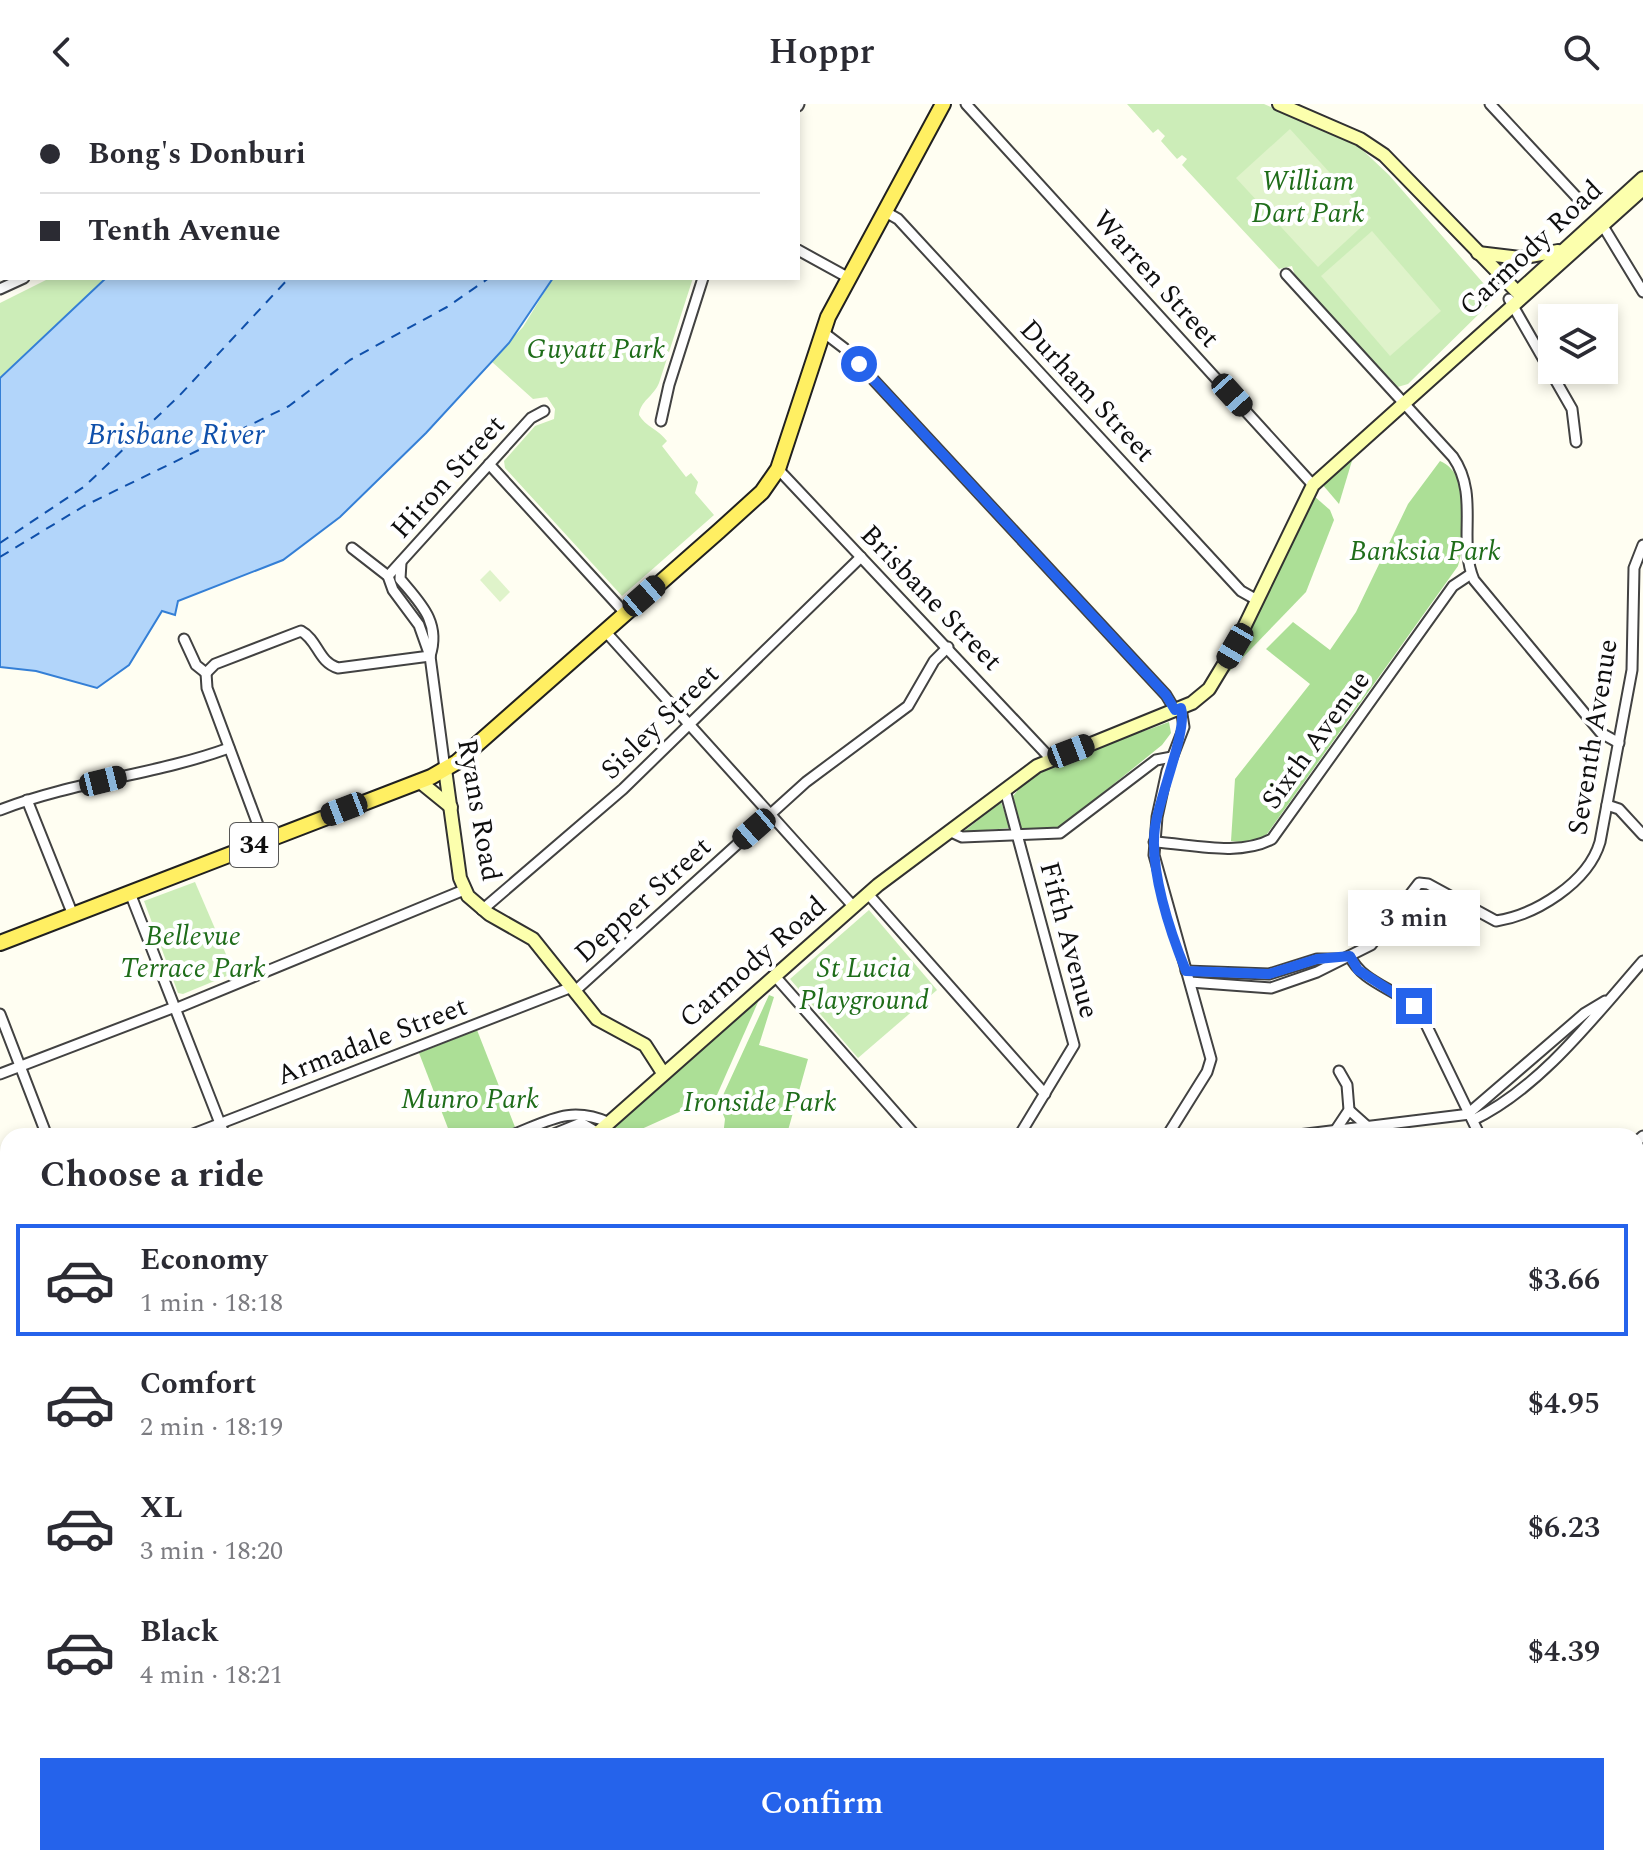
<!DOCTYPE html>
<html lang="en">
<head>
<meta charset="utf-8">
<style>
	body { margin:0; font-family:Spectral,serif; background:#f7f7f7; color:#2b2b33; height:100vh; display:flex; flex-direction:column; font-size:30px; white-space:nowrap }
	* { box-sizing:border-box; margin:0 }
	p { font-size:26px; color:#7c7c81 }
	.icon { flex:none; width:44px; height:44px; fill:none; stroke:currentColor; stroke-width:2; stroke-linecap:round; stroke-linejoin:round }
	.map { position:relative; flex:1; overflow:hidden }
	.drawer { position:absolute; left:0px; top:1024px; width:1644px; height:738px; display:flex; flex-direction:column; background:#fff; border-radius:24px 24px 0 0; box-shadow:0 4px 12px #0003 }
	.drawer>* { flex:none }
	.hud { position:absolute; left:0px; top:0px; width:800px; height:176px; box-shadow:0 4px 12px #0003; display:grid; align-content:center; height:176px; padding:0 40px; background:#fff }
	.fabs { position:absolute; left:1538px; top:200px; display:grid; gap:16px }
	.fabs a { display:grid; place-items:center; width:80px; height:80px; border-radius:0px; background:#fff; box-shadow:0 4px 12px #0003; font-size:40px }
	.end { position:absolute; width:36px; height:36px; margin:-18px; border:10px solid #2563eb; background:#fff; box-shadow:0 0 0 4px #fff }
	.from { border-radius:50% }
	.bubble { position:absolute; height:56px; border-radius:0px; background:#fff; box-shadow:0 4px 12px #0003; font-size:26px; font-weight:600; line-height:56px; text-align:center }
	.car { position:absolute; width:24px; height:48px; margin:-24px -12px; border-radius:10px; box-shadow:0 0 6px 2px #0007; background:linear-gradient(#222 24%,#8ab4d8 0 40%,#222 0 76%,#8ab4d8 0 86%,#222 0) }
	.hud b { display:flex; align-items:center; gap:28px; height:76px; font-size:30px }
	.hud b+b { border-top:2px solid #e1e1e2 }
	.hud i { width:20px; height:20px; background:#2b2b33 }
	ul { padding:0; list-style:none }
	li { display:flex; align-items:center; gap:24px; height:112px; margin:0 16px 12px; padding:0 24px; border:4px solid transparent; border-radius:0px }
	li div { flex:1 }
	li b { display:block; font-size:30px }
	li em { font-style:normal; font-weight:600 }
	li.current { border-color:#2563eb }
	li>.icon { width:72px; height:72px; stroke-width:1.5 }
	h2 { padding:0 40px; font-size:36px; line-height:96px }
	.button { display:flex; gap:16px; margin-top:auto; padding:16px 40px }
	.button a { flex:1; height:92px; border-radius:0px; background:#2563eb; color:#fff; font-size:32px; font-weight:600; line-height:92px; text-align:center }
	header { display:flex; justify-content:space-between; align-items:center; height:104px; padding:0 40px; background:#fff; font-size:36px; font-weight:600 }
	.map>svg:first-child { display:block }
	.green { fill:#ccedb8 }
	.forest { fill:#acdf96 }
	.pitch { fill:#dff3ca }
	.water { fill:#b2d5fa; stroke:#347fd6; stroke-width:2 }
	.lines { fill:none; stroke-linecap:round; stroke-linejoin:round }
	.stream { stroke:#347fd6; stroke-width:2 }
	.ferry { stroke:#0f50ab; stroke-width:2; stroke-dasharray:10 8; stroke-linecap:butt }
	.street-casing { stroke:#424242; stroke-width:13 }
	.secondary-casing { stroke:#313131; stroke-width:16 }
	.primary-casing { stroke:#202020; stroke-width:18 }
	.street { stroke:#fff; stroke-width:9 }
	.secondary { stroke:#fcffad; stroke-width:12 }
	.primary { stroke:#ffef62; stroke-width:14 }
	.route { stroke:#2563eb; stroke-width:10 }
	.labels { text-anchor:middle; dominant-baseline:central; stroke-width:8; stroke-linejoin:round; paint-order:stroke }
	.shield { fill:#fff; stroke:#575757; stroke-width:2 }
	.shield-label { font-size:26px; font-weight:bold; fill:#0f0f0f }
	.park-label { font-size:28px; font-style:italic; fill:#1f6d1a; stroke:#fff }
	.street-label { font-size:28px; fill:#0f0f0f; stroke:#fff }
	.water-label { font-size:30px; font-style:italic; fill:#0f50ab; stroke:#fff }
</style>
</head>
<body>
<header><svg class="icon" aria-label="back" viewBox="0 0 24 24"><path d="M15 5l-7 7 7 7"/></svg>Hoppr<svg class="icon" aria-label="search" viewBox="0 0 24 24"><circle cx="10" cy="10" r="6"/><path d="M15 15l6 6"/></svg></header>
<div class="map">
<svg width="1643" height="1761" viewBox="0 0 1643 1761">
	<rect width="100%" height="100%" fill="#fffef2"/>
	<!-- green -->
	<g class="green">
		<polygon points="1127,0 1264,0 1354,38 1389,71 1491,188 1492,197 1408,280 1394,284 1296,175 1292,162 1279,165 1182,61 1187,55 1182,51 1177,55 1161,37 1165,32 1158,25 1153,29"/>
		<polygon points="50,174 106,174 0,274 0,199"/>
		<path d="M553 174H693L659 279C654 292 640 297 639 311 645 322 659 326 667 337L662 342 686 373 691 369 698 378 695 389 714 411 622 492 505 364 504 357 535 322 554 315 555 305 547 293 533 295 491 257 523 223Z"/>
		<polygon points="195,778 234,869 183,890 178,889 144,797"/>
		<polygon points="869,806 937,886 858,954 790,875"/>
		<polygon points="0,1120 8,1141 8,1339 0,1342"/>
		<polygon points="1636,1537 1643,1537 1643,1761 1151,1761 1162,1754 1636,1754"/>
	</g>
	<!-- forest -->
	<g class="forest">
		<polygon points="1354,350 1339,400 1322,380"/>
		<path d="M1440 357C1473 371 1467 432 1458 462L1267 730 1252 739 1231 737 1235 675 1310 580 1266 545 1293 518 1330 546 1356 508 1408 400Z"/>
		<polygon points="1314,392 1330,406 1334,416 1306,488 1223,574"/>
		<path d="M1169 618 1171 629 1162 641 1058 725 1021 724 1013 692C1040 656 1126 635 1169 618Z"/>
		<polygon points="1001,698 1010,724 963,728"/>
		<polygon points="762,889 717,991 626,1032 600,1032"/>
		<polygon points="769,891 774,893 759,941 808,955 787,1030 793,1032 723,1032 725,1015 719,1000"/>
		<polygon points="477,926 515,1023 493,1032 451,1032 419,949"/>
	</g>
	<!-- pitch -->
	<g class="pitch">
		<polygon points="1290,25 1371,114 1318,163 1236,74"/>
		<polygon points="1372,127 1441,207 1390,252 1321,172"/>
		<polygon points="490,466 510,488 500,498 480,476"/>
		<polygon points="0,1156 8,1182 8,1238 0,1212"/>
	</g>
	<!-- water -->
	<g class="water">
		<polygon points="269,0 678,0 267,2"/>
		<polygon points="106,174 553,174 509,239 426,329 340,413 283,456 178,497 175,511 162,507 129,561 97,584 36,567 0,563 0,274"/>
	</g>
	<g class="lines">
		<!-- stream -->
		<g class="stream">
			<polyline points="1636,1724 1643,1723"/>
			<polyline points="1463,1761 1467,1754"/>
		</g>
		<!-- ferry -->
		<g class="ferry">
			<polyline points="486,0 488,2"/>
			<polyline points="450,2 452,0"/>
			<polyline points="0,439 85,382 180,291 289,174"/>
			<polyline points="0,453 84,402 289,302 350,256 447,203 489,174"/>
		</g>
		<defs>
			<g id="street">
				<polyline points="966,0 1313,381"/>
				<polyline points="1490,0 1584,101"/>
				<polyline points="33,2 35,0"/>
				<polyline points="185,2 186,0"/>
				<polyline points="798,2 799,0"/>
				<polyline points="0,32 2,30"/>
				<polyline points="884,107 898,115 1241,487 1257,496"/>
				<polyline points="1603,122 1643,188"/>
				<polyline points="798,146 849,174"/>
				<path d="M1286 170 1453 353C1480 392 1457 436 1474 476L1601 629 1619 639"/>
				<polyline points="0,185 24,174"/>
				<polyline points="1509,195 1572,305 1576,338"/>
				<polyline points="823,228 844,244 1166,591 1175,606"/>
				<polyline points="661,317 669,281 703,174"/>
				<polyline points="489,360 625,509"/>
				<polyline points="778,365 1051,655"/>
				<polyline points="352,444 388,472 393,486 419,521 430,552 445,665"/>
				<path d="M401 458 400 475C420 499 441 518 430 552"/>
				<polyline points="388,472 531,314 544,307"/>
				<polyline points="605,527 853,802"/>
				<polyline points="184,535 196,561 206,569"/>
				<path d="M206 569 215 560 301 527C318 536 318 558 338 564L430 552"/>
				<polyline points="206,569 207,584 264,737"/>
				<polyline points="1005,686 1074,941 1019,1032"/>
				<polyline points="27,696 73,811"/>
				<polyline points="1607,701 1619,705 1643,731"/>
				<path d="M0 706C74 677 155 671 229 644"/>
				<polyline points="949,727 962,733 1060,729 1156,656 1172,653"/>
				<path d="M1154 738C1191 740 1239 753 1272 735L1453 482 1471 470"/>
				<polyline points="130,789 225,1032"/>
				<polyline points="868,790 1045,990"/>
				<polyline points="482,806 623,685 861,453"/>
				<path d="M1350 852C1362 880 1401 886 1420 908L1480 1032"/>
				<polyline points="1186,867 1269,870 1317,855 1340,855"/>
				<polyline points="774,871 916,1032"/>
				<path d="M1190 878 1271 884 1317 868 1371 841 1419 779 1428 780 1496 817C1535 811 1588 779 1600 738L1632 566 1634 464 1643 441"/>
				<polyline points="575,887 806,678 908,602 934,557 948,543"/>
				<polyline points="175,905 464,786"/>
				<polyline points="0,910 47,1032"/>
				<polyline points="0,970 175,903"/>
				<polyline points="1349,1006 1368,1023"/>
				<polyline points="1469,1009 1585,909 1605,897"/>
				<path d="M1473 1016C1539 985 1595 912 1643 857"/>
				<polyline points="1335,1027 1349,1006 1347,981 1339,967"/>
				<polyline points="188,1032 572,883"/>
				<path d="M510 1032C549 1017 569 1001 610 1019"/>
				<polyline points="549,1032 581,1019 598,1029"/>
				<polyline points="1167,1032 1207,968 1211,955 1154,751 1157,713 1167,667 1184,623 1181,604"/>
				<polyline points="1290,1032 1470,1010"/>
				<polyline points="1636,1038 1643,1032"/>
				<polyline points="1636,1270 1643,1266"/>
				<polyline points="1636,1532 1643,1531"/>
				<polyline points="0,1533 8,1530"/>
				<polyline points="0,1715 8,1725"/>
				<polyline points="36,1754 43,1761"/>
				<polyline points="124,1754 127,1761"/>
				<polyline points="350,1754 351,1761"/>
				<polyline points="369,1754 371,1761"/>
				<polyline points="887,1754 888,1761"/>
				<polyline points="162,1761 170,1754"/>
				<polyline points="718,1761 728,1754"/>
				<polyline points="994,1761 998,1754"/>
				<polyline points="1009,1761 1013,1754"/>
				<polyline points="1141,1761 1152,1754"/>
			</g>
			<g id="secondary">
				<polyline points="1279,0 1360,35 1384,51 1522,193"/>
				<polyline points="0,62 2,67"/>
				<polyline points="1478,149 1520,154 1558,147"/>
				<polyline points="1521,185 1643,74"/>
				<polyline points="445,665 460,774 468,792 489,810 533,835 597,915 645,941 663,969"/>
				<polyline points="419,677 451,703"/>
				<polyline points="594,1032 878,781 1037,662 1192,599 1209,585 1235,542 1313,381 1643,85"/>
				<polyline points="0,1087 8,1114"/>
				<polyline points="1636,1384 1643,1382"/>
				<polyline points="582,1754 590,1761"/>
				<polyline points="239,1761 242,1754"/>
			</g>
			<polyline id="primary" points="0,839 431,673 457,658 719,427 762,388 778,365 828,213 943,0"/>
		</defs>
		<!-- street casing -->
		<use href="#street" class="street-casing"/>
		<!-- secondary casing -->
		<use href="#secondary" class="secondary-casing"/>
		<!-- primary casing -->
		<use href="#primary" class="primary-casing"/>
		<!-- street -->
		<use href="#street" class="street"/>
		<!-- secondary -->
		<use href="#secondary" class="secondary"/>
		<!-- primary -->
		<use href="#primary" class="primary"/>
	</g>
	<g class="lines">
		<!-- route -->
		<path class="route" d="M859 260 1166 591 1175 606 1181 604C1188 625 1159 694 1155 723 1149 765 1170 828 1186 867L1269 870 1317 855 1350 852 1358 866 1414 902"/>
	</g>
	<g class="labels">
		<!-- shield labels -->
		<rect class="shield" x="230" y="719" width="48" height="44" rx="6"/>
		<g class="shield-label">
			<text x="254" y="741">34</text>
		</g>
		<!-- park labels -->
		<g class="park-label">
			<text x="1308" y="77">William<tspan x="1308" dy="32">Dart Park</tspan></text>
			<text x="596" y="245">Guyatt Park</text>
			<text x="1425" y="447">Banksia Park</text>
			<text x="193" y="832">Bellevue<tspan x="193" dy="32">Terrace Park</tspan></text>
			<text x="864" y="864">St Lucia<tspan x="864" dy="32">Playground</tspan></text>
			<text x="470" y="995">Munro Park</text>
			<text x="760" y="998">Ironside Park</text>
		</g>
		<!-- street labels -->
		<g class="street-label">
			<text transform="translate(1531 144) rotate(-43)">Carmody Road</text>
			<text transform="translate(1156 175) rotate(48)">Warren Street</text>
			<text transform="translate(1087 287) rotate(47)">Durham Street</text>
			<text transform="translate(448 373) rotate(-48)">Hiron Street</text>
			<text transform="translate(931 494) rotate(46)">Brisbane Street</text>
			<text transform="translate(660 618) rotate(-44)">Sisley Street</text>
			<text transform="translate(1593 633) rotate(-81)">Seventh Avenue</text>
			<text transform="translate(1316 636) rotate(-54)">Sixth Avenue</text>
			<text transform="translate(479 706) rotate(80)">Ryans Road</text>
			<text transform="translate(643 796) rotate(-42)">Depper Street</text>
			<text transform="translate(1069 836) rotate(75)">Fifth Avenue</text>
			<text transform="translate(753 858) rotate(-41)">Carmody Road</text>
			<text transform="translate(372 937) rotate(-21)">Armadale Street</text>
		</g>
		<!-- water labels -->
		<g class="water-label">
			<text x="176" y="331">Brisbane River</text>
		</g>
	</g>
</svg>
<div class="fabs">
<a><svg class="icon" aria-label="layers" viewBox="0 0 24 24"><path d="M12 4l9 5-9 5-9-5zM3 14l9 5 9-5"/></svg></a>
</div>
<i class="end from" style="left:859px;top:260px"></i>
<i class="end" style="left:1414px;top:902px"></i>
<div class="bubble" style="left:1348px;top:786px;width:132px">3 min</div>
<i class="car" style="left:1232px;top:291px;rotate:138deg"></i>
<i class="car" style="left:644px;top:492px;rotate:49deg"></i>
<i class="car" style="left:1235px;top:542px;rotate:210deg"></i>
<i class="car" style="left:1071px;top:647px;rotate:69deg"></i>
<i class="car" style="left:103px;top:677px;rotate:76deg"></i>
<i class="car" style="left:344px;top:705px;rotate:249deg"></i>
<i class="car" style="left:754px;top:725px;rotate:229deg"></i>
<div class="hud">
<b><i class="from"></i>Bong's Donburi</b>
<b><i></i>Tenth Avenue</b>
</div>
<section class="drawer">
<h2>Choose a ride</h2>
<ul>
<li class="current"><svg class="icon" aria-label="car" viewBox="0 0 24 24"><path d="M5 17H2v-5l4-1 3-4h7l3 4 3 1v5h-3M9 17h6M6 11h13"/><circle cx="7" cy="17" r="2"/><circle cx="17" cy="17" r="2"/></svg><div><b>Economy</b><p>1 min · 18:18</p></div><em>$3.66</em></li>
<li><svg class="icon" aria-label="car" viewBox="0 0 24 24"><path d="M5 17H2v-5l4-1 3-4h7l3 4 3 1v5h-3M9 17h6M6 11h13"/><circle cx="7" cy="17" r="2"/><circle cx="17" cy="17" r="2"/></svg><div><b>Comfort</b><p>2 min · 18:19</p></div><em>$4.95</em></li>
<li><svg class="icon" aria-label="car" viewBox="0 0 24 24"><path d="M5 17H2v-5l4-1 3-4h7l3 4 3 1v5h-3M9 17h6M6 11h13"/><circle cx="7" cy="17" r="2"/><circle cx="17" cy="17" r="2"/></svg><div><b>XL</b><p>3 min · 18:20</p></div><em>$6.23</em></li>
<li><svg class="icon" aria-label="car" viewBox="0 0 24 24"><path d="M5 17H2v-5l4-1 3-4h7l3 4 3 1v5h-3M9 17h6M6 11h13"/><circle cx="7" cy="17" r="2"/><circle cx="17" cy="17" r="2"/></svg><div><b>Black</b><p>4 min · 18:21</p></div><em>$4.39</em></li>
</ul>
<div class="button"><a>Confirm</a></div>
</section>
</div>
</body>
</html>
